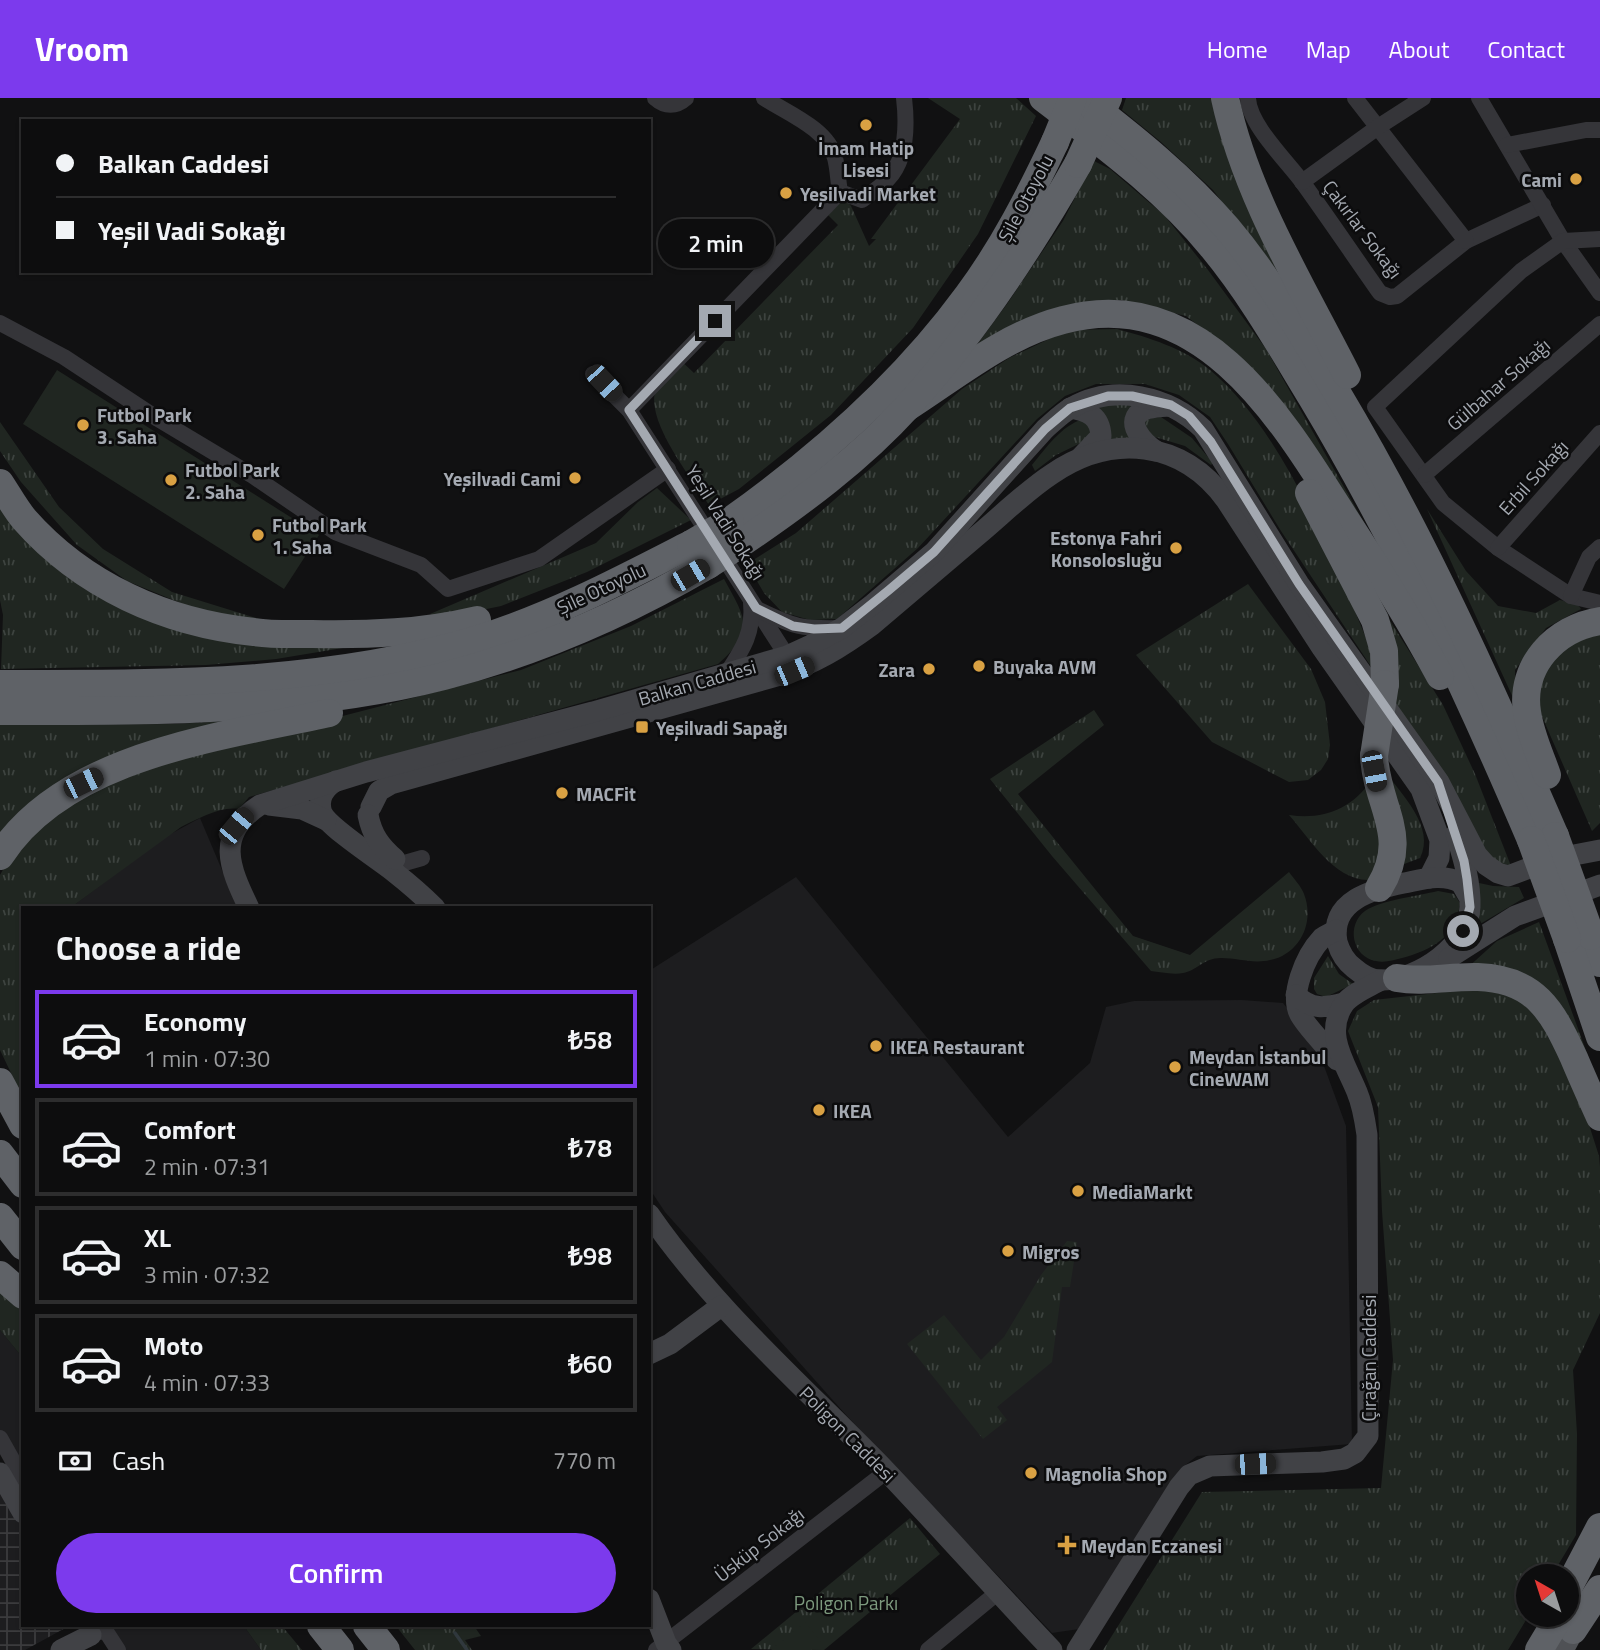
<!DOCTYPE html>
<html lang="en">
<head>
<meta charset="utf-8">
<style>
	body { margin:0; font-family:"Titillium Web",sans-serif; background:#1b1b1c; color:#f1f3f6; height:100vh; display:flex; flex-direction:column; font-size:26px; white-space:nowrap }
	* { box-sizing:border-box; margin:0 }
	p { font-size:23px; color:#9a9c9e }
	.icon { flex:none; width:38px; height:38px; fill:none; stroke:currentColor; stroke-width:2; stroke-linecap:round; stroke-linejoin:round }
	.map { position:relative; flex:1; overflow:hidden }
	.sheet { position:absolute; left:21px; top:808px; width:630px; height:721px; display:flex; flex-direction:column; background:#0d0d0e; border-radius:0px; box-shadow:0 2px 5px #0004,0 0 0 2px #2d2d2e }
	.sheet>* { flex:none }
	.banner { position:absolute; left:21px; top:21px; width:630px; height:154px; border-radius:0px; box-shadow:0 2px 5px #0004,0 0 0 2px #2d2d2e; display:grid; align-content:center; height:154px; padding:0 35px; background:#0d0d0e }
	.needle { width:46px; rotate:321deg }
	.controls { position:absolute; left:1516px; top:1466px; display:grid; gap:14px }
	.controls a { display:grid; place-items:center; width:63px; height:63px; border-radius:50%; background:#0d0d0e; box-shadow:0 2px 5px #0004,0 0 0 2px #2d2d2e; font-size:35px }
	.end { position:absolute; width:32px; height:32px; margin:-16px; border:9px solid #a4a9b1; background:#111; box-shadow:0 0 0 4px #111 }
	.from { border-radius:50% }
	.bubble { position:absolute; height:49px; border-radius:24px; background:#0d0d0e; box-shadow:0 2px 5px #0004,0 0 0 2px #2d2d2e; font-size:23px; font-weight:600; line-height:49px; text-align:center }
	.car { position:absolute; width:21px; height:42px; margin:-21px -10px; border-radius:9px; box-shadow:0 0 5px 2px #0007; background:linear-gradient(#222 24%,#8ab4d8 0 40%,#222 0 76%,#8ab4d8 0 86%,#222 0) }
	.banner b { display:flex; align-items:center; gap:24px; height:66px; font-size:26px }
	.banner b+b { border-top:2px solid #2d2d2e }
	.banner i { width:18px; height:18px; background:#f1f3f6 }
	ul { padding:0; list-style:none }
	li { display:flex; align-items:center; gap:21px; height:98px; margin:0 14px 10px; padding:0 21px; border:4px solid #2d2d2e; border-radius:0px }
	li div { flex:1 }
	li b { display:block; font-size:26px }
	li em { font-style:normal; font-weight:600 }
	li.on { border-color:#7c3aed }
	li>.icon { width:63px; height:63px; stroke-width:1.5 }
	h2 { padding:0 35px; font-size:32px; line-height:84px }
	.pay { display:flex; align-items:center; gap:18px; height:77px; padding:0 35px; font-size:26px }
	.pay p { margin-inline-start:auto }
	.button { display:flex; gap:14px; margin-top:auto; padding:14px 35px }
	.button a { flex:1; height:80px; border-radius:42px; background:#7c3aed; color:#fff; font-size:28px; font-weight:600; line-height:80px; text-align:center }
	header { display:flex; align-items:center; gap:42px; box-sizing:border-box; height:98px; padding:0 35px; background:#7c3aed; color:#fff }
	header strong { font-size:33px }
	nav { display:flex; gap:38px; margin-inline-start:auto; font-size:24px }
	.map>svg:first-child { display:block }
	.built { fill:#1d1d1f }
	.industrial { fill:url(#industrial-grid) }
	.grass { fill:url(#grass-tufts) }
	.pitch { fill:#202621 }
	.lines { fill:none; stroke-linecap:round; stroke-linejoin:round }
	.stream { stroke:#30383d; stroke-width:3.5 }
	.street { stroke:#353539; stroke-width:16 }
	.secondary { stroke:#414246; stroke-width:21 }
	.primary { stroke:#4f5155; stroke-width:23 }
	.highway { stroke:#5f6267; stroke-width:28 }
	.highway-bridge { stroke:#5f6267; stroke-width:28 }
	.route { stroke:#a4a9b1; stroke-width:9 }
	.poi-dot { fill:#d9a143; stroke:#0c0c0d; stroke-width:2.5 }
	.labels { text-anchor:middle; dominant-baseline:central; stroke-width:5; stroke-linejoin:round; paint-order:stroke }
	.poi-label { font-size:19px; font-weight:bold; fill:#a4a9b1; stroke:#0c0c0d; text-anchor:start }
	.street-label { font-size:19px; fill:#a4a9b1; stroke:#0c0c0d }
	.park-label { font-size:19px; fill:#7d9a7e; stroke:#0c0c0d }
</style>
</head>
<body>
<header>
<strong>Vroom</strong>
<nav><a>Home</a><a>Map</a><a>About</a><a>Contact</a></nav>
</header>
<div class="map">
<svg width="1600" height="1552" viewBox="0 0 1600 1552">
	<defs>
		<pattern id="industrial-grid" width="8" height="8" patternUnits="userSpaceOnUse" patternTransform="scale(1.75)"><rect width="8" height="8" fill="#1d1d1f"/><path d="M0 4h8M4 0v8" fill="none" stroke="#3b3b3d"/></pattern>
		<pattern id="grass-tufts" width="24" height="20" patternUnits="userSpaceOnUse" patternTransform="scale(1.75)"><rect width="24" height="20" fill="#202621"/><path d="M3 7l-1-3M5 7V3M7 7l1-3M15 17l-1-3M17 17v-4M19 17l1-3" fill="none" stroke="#3d433f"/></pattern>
	</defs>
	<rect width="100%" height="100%" fill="#111112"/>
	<!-- built -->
	<g class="built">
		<polygon points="200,720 238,810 70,810 167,738"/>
		<polygon points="796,779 1008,1039 1090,965 1106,909 1134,903 1242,902 1283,905 1310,939 1324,968 1346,1028 1352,1346 1197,1358 1183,1369 1079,1531 1052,1535 847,1318 665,1114 649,1090 649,873"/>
		<polygon points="0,1232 23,1260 23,1375 0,1334"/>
		<polygon points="110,1528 244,1528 261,1552 124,1552"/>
	</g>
	<!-- industrial -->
	<polygon class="industrial" points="0,1388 23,1428 23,1528 69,1528 25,1552 0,1552"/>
	<!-- grass -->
	<g class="grass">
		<path d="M928 0H1016L1036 18 978 136 913 230 831 317 739 391 709 407C693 382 644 322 656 291 659 281 672 269 679 261L694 275 838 127 823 112 840 94 851 108 869 148 876 141H871L960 21Z"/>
		<polygon points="1126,0 1211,0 1221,40 1300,207 1213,92 1161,44 1122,12"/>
		<polygon points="1094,63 1110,71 1165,118 1208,172 1266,251 1366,428 1246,264 1186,218 1121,202 1065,209 968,259 1007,206 1063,123"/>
		<path d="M1117 231C1150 240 1183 250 1210 272 1286 335 1336 469 1374 559L1372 570 1281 433 1228 346 1210 319 1179 297 1145 286H1096L1065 298 1037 321 918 450 837 521 810 522 782 514 764 495 747 466 796 435 962 291 1009 260 1068 232Z"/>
		<path d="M1112 306 1136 307 1131 341 1106 343C1107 328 1111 316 1094 310Z"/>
		<polygon points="1161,319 1192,340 1213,365 1211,367 1185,348 1148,337 1144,321"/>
		<path d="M1083 321 1091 327 1089 341 1056 357 1035 373 1032 367C1046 350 1061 328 1083 321Z"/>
		<polygon points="0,324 59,409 103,451 172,494 269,524 210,517 127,483 77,447 21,384 0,353"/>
		<polygon points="657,390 691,422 587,474 501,508 438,521 430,516 596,445 638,404"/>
		<polygon points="0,403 97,496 385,543 276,561 206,567 1,571 3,517 0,502"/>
		<polygon points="1427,411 1466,473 1498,508 1536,515 1560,502 1578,507 1581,511 1546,530 1515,572 1515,604"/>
		<path d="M724 481C746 521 756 533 718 566L249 699 239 711C220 708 198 721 181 729L70 810H23V1000L0 952V777L22 738 127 671 304 628 521 572 631 528Z"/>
		<polygon points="1248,486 1311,571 1325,604 1330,647 1328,661 1321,672 1308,682 1289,684 1212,644 1136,557"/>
		<polygon points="1377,502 1443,607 1475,676 1511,768 1497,765 1476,745 1391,604"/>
		<polygon points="1600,535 1600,725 1592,733 1537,607 1540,585 1551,561 1572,544"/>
		<path d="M1094 612 1104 627 1018 696 1133 838 1190 857 1289 774C1294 781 1301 788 1304 796 1315 824 1300 856 1270 862 1253 866 1238 860 1222 860 1205 859 1196 873 1183 875 1173 877 1160 874 1151 873L1052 758 990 681Z"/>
		<polygon points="247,622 116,661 0,743 0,627 174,626"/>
		<path d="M1383 671C1401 696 1436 729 1420 760L1399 768Z"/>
		<path d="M1371 683 1388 752 1368 782C1333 781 1311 742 1289 717 1324 722 1351 711 1371 683Z"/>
		<polygon points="1479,785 1493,788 1519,789 1524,800 1475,829"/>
		<path d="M1438 793 1454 796 1460 805C1456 839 1432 852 1402 860 1393 862 1385 865 1376 863 1352 859 1346 827 1365 813 1381 802 1418 798 1438 793Z"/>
		<polygon points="1539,824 1599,988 1558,916 1465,872 1497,843"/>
		<polygon points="1328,858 1339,876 1353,886 1326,899 1317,896 1314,891 1314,880"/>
		<polygon points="1490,889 1525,899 1548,930 1583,1008 1599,1058 1600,1069 1600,1215 1573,1272 1577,1336 1576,1437 1551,1479 1528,1479 1529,1517 1508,1552 1103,1552 1202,1394 1381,1390 1393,1262 1382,1113 1378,1009 1348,933 1357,913 1374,902"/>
		<polygon points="1067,1143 1077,1144 1070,1189 1062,1189 1052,1264 997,1309 1007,1322 983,1341 907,1246 944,1217 981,1262 1004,1239 1041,1177"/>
		<polygon points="0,1187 23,1208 23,1260 0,1232"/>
		<polygon points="910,1420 940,1456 824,1552 751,1551"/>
		<polygon points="244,1528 282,1528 302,1552 261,1552"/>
		<polygon points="396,1528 474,1528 481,1538 465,1542 472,1552 415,1552"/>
	</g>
	<!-- pitch -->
	<g class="pitch">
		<polygon points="57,272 319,437 284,491 23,326"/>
		<polygon points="805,1524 821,1544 811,1552 771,1552"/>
	</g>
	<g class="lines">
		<!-- stream -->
		<polyline class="stream" points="455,1535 467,1552"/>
		<!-- street -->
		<g class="street">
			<path d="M655 0C665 9 676 9 686 0"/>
			<path d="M764 0C787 15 828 31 835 60 838 71 838 83 840 94"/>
			<path d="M1248 0C1249 27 1287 63 1303 85 1329 121 1354 158 1380 195L1390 199 1397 198 1466 143 1543 107"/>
			<polyline points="1355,0 1466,143"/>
			<polyline points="1479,0 1563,143 1600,195"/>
			<polyline points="1507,47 1586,32 1600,32"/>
			<polyline points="1302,84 1378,29 1423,0"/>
			<path d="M840 94 862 102C871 95 881 89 888 81 907 61 907 25 904 0"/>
			<polyline points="1600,141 1563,143 1521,173 1375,309 1443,405 1498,450 1571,498 1600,505"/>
			<polyline points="0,225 64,259 158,321 253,378 335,434 421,467 448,491 539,461 668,371"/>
			<polyline points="593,276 629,312 787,558"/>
			<polyline points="629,312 840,94"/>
			<polyline points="1424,377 1600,226"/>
			<polyline points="1498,450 1600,335"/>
			<polyline points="1571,498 1589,459 1600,449"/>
			<path d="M759 512C794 529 801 531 841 530"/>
			<path d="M727 575C743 551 754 534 751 504"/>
			<polyline points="401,766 422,760"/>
			<polyline points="0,1340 23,1381"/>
			<polyline points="91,1537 101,1533 107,1535 118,1552"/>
			<polyline points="656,1552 887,1373"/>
			<polyline points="928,1552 997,1495"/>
		</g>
		<!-- secondary -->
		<g class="secondary">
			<path d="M1070 310C1088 313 1100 318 1101 338L1081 359"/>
			<path d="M1156 353C1144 345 1122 323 1144 312 1151 309 1160 309 1168 308"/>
			<path d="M336 683C324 690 317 701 322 715 328 729 379 762 394 774 408 785 422 797 435 810"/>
			<polyline points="269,707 302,711 326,722"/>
			<path d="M371 709 379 693 391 686 777 578C813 567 842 549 872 527 907 497 943 467 978 437 1002 417 1026 393 1052 376 1112 335 1182 342 1226 402L1322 550 1421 691 1440 742 1439 760 1429 780"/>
			<path d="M368 717C372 737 380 748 395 761"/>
			<path d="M1456 736C1463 759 1471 785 1470 809 1468 848 1419 881 1383 882 1372 883 1362 877 1354 870 1346 864 1340 854 1337 844 1329 802 1374 791 1404 785 1424 781 1443 775 1461 785L1469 799"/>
			<path d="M249 810C229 769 215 736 260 707L366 674 593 614 787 558 811 547 842 530 873 506 934 454 1045 331C1053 324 1062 315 1071 310 1114 285 1169 298 1203 331L1299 486 1439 684 1477 757 1486 767 1498 775 1508 778 1553 761 1600 752"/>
			<path d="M1336 832C1332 835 1326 837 1322 840 1306 857 1287 899 1302 920 1312 935 1326 948 1337 962"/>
			<polyline points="1449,860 1515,818 1600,787"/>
			<path d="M1296 897C1311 912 1325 910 1344 905"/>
			<path d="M649 1116C716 1213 805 1289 886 1373 942 1432 996 1493 1052 1552"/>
			<polyline points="649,1256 670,1246 721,1208"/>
			<polyline points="0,1375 23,1415"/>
			<polyline points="649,1501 666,1545 671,1552"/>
			<polyline points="61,1552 91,1537"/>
			<path d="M1077 1552 1179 1389 1189 1377 1210 1368 1322 1364 1344 1361 1355 1355 1368 1338 1367 1037C1365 1023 1363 1008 1357 994 1346 966 1323 936 1344 906 1352 895 1369 889 1381 882"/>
		</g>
		<!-- primary -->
		<polyline class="primary" points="1562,1552 1573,1532"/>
		<!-- highway -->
		<g class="highway">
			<path d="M1043 0C1103 46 1165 91 1213 150 1251 196 1281 249 1312 300 1397 442 1466 590 1531 742"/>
			<path d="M1082 0C1134 40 1184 80 1227 130 1269 180 1303 237 1336 293 1421 435 1489 586 1555 738"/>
			<path d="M1225 0C1246 98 1302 188 1347 277"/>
			<path d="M906 310C956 278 1005 237 1063 222 1202 185 1282 321 1344 419 1378 471 1411 524 1440 578"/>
			<path d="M0 385C8 397 15 410 24 421 83 488 166 525 254 534 273 537 293 536 312 536 369 537 422 535 477 522"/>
			<polyline points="1309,395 1375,522 1384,553 1385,586"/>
			<path d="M730 423C820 359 903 286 968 197 1003 150 1030 97 1055 44"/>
			<path d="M740 446C799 406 859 362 908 308 975 234 1029 152 1078 66"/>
			<path d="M0 586C159 586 325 588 479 541 553 518 623 481 691 446"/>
			<path d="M0 613C148 613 300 615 444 578 537 554 626 515 708 467"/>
			<path d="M1374 658C1377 710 1411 738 1379 790"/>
			<path d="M1547 677C1540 657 1530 636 1527 614 1520 568 1555 530 1600 523"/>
			<path d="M0 758C65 657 221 639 329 615"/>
			<polyline points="1591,838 1600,865"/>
			<polyline points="1567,841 1600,939"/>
			<path d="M1397 880C1424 885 1450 878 1478 879 1535 881 1552 912 1574 960 1582 979 1591 999 1600 1019"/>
			<polyline points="0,984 23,1027"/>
			<polyline points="0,1056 23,1086"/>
			<polyline points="0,1119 23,1148"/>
			<polyline points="0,1177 23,1197"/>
			<polyline points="1566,1494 1600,1429"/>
			<polyline points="321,1528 340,1552"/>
			<polyline points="367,1528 386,1552"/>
			<polyline points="1573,1532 1600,1491"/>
			<polyline points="1539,1552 1560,1517"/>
		</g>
		<!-- highway-bridge -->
		<g class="highway-bridge">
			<polyline points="1055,44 1073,0"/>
			<polyline points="1078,66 1108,0"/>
			<polyline points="691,446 730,423"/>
			<polyline points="708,467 740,446"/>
			<polyline points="1374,658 1385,586"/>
			<polyline points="1555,738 1591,838"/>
			<polyline points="1531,742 1567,841"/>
		</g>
	</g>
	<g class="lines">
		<!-- route -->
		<polyline class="route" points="715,223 629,312 756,510 793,528 814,531 842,530 889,492 934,454 1045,331 1070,310 1108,298 1132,298 1171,307 1189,318 1211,344 1299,486 1438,684 1464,763 1467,781 1470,809 1463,833"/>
	</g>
	<!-- markers -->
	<g class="poi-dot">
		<circle cx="866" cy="27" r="7"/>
		<circle cx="1576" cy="81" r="7"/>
		<circle cx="786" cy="95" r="7"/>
		<circle cx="83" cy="327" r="7"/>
		<circle cx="575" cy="380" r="7"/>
		<circle cx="171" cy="382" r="7"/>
		<circle cx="258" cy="437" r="7"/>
		<circle cx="1176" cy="450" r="7"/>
		<circle cx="979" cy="568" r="7"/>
		<circle cx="929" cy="571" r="7"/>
		<rect x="635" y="622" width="14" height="14" rx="3.5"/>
		<circle cx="562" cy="695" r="7"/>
		<circle cx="876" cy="948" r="7"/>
		<circle cx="1175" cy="969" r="7"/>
		<circle cx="819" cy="1012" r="7"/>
		<circle cx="1078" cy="1093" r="7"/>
		<circle cx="1008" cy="1153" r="7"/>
		<circle cx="1031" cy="1375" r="7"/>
		<path d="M1063.5 1436.5h7v7h7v7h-7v7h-7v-7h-7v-7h7z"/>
	</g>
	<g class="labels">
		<!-- poi labels -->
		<g class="poi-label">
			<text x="866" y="49" text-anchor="middle">İmam Hatip<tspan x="866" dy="22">Lisesi</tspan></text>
			<text x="1562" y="81" text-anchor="end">Cami</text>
			<text x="800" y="95">Yeşilvadi Market</text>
			<text x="97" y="316">Futbol Park<tspan x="97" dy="22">3. Saha</tspan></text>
			<text x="185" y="371">Futbol Park<tspan x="185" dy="22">2. Saha</tspan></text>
			<text x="561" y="380" text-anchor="end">Yeşilvadi Cami</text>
			<text x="272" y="426">Futbol Park<tspan x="272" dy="22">1. Saha</tspan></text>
			<text x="1162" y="439" text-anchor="end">Estonya Fahri<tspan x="1162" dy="22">Konsolosluğu</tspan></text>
			<text x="993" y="568">Buyaka AVM</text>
			<text x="915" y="571" text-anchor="end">Zara</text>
			<text x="656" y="629">Yeşilvadi Sapağı</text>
			<text x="576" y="695">MACFit</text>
			<text x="890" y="948">IKEA Restaurant</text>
			<text x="1189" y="958">Meydan İstanbul<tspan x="1189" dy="22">CineWAM</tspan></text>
			<text x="833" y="1012">IKEA</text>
			<text x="1092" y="1093">MediaMarkt</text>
			<text x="1022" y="1153">Migros</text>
			<text x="1045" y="1375">Magnolia Shop</text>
			<text x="1081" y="1447">Meydan Eczanesi</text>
		</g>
		<!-- street labels -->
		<g class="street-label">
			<text transform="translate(1025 100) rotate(-62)">Şile Otoyolu</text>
			<text transform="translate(1363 131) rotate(53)">Çakırlar Sokağı</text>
			<text transform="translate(1498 286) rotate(-41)">Gülbahar Sokağı</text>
			<text transform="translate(1533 379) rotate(-48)">Erbil Sokağı</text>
			<text transform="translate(726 424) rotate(58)">Yeşil Vadi Sokağı</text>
			<text transform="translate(601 490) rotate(-25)">Şile Otoyolu</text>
			<text transform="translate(697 584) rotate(-16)">Balkan Caddesi</text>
			<text transform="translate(1368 1260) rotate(-90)">Çırağan Caddesi</text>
			<text transform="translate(848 1336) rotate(45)">Poligon Caddesi</text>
			<text transform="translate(759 1446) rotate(-38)">Üsküp Sokağı</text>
		</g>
		<!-- park labels -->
		<g class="park-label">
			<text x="846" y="1504">Poligon Parkı</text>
		</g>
	</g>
</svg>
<div class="controls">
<a><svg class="needle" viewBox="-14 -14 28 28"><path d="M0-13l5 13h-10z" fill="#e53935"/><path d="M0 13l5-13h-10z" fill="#9a9c9e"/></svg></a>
</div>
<i class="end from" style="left:1463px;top:833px"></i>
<i class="end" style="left:715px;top:223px"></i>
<div class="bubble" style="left:658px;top:121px;width:116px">2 min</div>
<i class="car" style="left:604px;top:285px;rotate:137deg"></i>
<i class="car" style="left:690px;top:477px;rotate:60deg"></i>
<i class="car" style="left:794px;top:573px;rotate:67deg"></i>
<i class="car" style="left:1374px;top:673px;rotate:169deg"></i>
<i class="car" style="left:83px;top:685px;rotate:64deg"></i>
<i class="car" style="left:236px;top:728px;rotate:40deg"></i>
<i class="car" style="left:1255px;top:1366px;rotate:88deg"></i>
<div class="banner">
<b><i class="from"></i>Balkan Caddesi</b>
<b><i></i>Yeşil Vadi Sokağı</b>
</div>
<section class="sheet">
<h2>Choose a ride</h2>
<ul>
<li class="on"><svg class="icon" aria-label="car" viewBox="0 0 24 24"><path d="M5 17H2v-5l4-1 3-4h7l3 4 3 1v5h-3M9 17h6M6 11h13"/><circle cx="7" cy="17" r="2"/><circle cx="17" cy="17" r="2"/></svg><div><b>Economy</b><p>1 min · 07:30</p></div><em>₺58</em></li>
<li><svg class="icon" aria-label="car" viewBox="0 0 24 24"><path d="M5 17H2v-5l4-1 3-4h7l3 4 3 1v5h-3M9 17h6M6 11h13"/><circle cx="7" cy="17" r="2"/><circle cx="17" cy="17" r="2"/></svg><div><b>Comfort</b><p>2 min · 07:31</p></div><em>₺78</em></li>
<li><svg class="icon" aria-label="car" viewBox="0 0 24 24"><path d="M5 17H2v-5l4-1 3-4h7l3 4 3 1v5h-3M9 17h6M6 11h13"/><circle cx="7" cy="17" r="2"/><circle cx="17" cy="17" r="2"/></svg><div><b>XL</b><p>3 min · 07:32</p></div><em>₺98</em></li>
<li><svg class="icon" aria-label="car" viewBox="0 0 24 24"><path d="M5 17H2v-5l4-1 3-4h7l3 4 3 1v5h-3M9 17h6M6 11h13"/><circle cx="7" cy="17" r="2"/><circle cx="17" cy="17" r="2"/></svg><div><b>Moto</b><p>4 min · 07:33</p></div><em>₺60</em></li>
</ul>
<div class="pay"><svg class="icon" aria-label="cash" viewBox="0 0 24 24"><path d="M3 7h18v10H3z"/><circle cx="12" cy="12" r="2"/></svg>Cash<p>770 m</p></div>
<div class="button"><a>Confirm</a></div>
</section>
</div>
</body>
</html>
